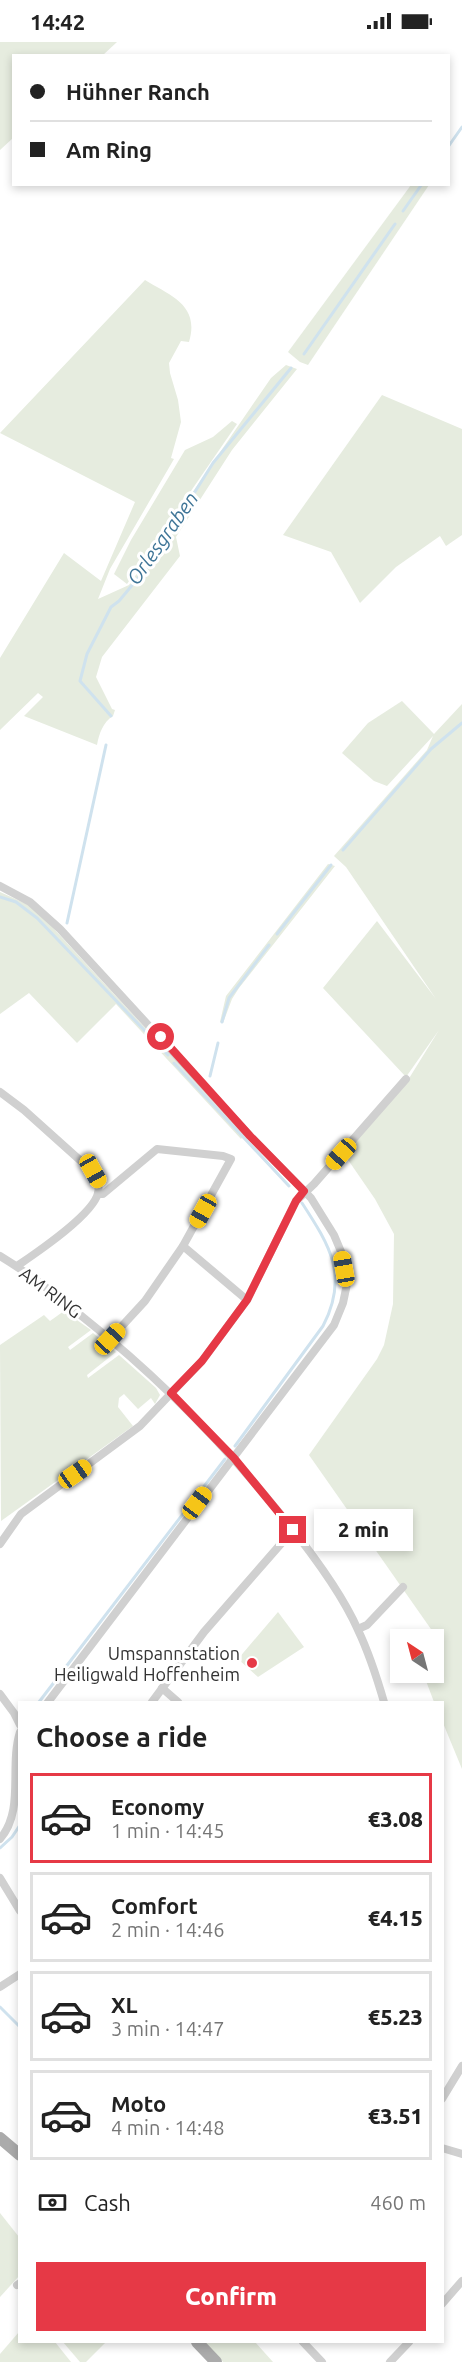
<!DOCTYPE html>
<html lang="en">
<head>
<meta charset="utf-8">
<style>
	body { margin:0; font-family:Ubuntu,sans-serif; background:#f2f2f2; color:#222; height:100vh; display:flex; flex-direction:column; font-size:22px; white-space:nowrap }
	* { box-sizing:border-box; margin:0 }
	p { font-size:20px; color:#767676 }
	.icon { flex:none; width:33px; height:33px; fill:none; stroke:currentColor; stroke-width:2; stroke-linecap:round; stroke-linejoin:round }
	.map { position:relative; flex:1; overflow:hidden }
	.details { position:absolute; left:18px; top:1659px; width:426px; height:642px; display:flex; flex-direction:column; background:#fff; border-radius:0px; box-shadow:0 3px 9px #0003 }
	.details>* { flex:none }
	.guide { position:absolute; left:12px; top:12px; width:438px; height:132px; border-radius:0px; box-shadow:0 3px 9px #0003; display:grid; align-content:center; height:132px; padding:0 18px; background:#fff }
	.needle { width:39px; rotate:324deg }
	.buttons { position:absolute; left:390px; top:1587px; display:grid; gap:12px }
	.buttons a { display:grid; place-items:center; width:54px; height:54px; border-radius:0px; background:#fff; box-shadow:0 3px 9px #0003; font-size:30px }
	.end { position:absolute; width:27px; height:27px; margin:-14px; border:8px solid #e63946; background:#fff; box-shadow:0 0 0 3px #fff }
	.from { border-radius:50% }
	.bubble { position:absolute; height:42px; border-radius:0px; background:#fff; box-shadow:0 3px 9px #0003; font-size:20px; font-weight:800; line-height:42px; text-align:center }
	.car { position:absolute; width:18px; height:36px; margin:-18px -9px; border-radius:8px; box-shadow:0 0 4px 2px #0007; background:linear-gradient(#f5c518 24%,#345 0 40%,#f5c518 0 76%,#345 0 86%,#f5c518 0) }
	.guide b { display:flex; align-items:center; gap:21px; height:57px; font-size:22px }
	.guide b+b { border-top:2px solid #e0e0e0 }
	.guide i { width:15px; height:15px; background:#222 }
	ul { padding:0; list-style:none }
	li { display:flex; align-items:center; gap:18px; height:90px; margin:0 12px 9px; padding:0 6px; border:3px solid #e0e0e0; border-radius:0px }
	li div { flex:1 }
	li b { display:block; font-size:22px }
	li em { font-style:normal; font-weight:800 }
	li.on { border-color:#e63946 }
	li>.icon { width:54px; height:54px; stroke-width:1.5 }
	h2 { padding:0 18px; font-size:27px; line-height:72px }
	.pay { display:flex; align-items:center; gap:15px; height:66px; padding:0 18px; font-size:22px }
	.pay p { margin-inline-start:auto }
	.action { display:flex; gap:12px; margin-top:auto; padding:12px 18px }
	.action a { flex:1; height:69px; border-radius:0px; background:#e63946; color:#fff; font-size:24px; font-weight:800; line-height:69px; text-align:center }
	.status { display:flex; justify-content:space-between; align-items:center; height:42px; padding:0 30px; background:#fff; direction:ltr }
	.status svg { height:16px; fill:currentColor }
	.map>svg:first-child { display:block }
	.green { fill:#e6ecdf }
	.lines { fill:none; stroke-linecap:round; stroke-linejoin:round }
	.stream { stroke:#cfe2ee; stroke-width:3 }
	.street { stroke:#d0d0d0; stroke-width:8 }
	.primary { stroke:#ababab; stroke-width:12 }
	.route { stroke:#e63946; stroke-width:8 }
	.poi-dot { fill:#e63946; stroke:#fff; stroke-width:2 }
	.labels { text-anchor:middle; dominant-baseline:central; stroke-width:6; stroke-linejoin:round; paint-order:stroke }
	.street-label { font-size:18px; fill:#333; stroke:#fff }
	.poi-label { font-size:18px; fill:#333; stroke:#fff; text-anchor:end }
	.water-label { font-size:20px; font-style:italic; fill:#3f7597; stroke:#fff }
</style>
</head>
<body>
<div class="status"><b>14:42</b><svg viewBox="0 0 49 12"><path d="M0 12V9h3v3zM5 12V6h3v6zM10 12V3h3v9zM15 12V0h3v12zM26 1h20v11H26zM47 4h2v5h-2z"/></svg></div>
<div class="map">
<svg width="462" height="2320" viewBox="0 0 462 2320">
	<rect width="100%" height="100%" fill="#fff"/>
	<!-- green -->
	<g class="green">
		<polygon points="0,0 117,0 103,13 14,14 13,96 0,108"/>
		<polygon points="411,143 429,143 308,323 300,320 288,310"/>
		<path d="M145 238C171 254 200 263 189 300L181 299 169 321 170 331 178 358 181 380 171 416 174 417 110 527 98 557 129 543 271 336 286 323 297 327 232 408 176 495 180 514 102 615 96 635 112 667 115 668 113 674C103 680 99 692 97 703L24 674 43 655 38 651 0 688V616L64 511 101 539 135 460 0 391Z"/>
		<polygon points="382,353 462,387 462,493 446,504 440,494 396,525 360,561 331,510 283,493"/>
		<polygon points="232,379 237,382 127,542 114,532 131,498 185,408 213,395"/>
		<polygon points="402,659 434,692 462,662 462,1727 443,1681 442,1660 434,1660 423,1631 434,1630 434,1608 440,1600 309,1413 377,1317 384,1303 393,1262 394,1192 375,1157 344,1112 408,1038 439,988 406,1035 323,946 377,879 436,957 346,825 334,814 427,708 433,694 387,744 374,739 342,711 368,681"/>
		<polygon points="328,822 335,824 239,946 232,957 223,981 220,980 226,954"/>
		<polygon points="0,850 31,864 44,876 244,1093 241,1097 116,962 77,1001 29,951 0,972"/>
		<polygon points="64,1269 91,1288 68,1305 70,1308 93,1291 116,1310 87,1333 88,1336 119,1313 156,1346 160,1353 155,1362 151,1356 138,1367 124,1352 119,1356 118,1365 133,1384 1,1479 0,1303 44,1273 50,1279"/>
		<polygon points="278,1570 304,1605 258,1635 238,1617"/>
		<polygon points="0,2171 19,2195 20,2233 0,2255"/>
		<polygon points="19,2290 20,2300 55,2300 71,2320 0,2320 0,2312"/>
		<polygon points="63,2300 106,2300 86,2320 80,2320"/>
		<polygon points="205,2300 255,2300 273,2320 223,2320"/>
	</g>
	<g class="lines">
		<!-- stream -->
		<g class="stream">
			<polyline points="448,105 462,85"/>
			<polyline points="403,169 422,142"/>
			<polyline points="304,312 395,182"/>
			<polyline points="111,674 80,639 87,612 111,565 119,559 149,523 213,421 291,326"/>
			<polyline points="343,808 431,707 462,681"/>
			<polyline points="0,855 16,860 37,876 168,1013"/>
			<polyline points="67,881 106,703"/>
			<polyline points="277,892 331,823"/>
			<polyline points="222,980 229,956 269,903"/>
			<polyline points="174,1021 289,1144"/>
			<polyline points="210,1034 218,1001"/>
			<path d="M235 1404 323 1284C349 1234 330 1204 302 1161"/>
			<polyline points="39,1660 225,1417"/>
			<polyline points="0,1806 12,1795 20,1783"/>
			<polyline points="0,1965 20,1985"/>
		</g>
		<!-- street -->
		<g class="street">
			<polyline points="0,844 30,860 60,887 250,1094 311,1156 334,1193 342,1212 347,1242 343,1261 334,1283 48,1660"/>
			<path d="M0 1050 24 1068 92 1129C97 1136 100 1142 98 1151 93 1173 36 1211 17 1224"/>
			<polyline points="98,1152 103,1152 157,1107 223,1114 231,1117 183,1204 145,1259 110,1297"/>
			<polyline points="183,1204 247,1258"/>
			<path d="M0 1214C30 1232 57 1254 84 1276 156 1333 219 1397 277 1468 305 1502 340 1547 358 1588 369 1611 377 1636 384 1660"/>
			<polyline points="0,1502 21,1472 140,1384 202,1319 247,1258 296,1159 314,1142 406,1037"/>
			<polyline points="358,1587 367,1583 403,1545"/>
			<polyline points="162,1646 178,1660"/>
			<polyline points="0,1652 14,1671 20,1683"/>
			<polyline points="152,1660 204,1590 293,1488"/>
			<path d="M0 1797C25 1768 9 1725 20 1690"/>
			<polyline points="0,1836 20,1869"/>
			<polyline points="0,1945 20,1932"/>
			<polyline points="442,2057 462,2024"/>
			<polyline points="442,2106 462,2112"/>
			<polyline points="17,2243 20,2241"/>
			<polyline points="442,2262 462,2239"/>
			<polyline points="303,2300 322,2320"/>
			<polyline points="390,2320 409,2300"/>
		</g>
		<!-- primary -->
		<g class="primary">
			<polyline points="0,2096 20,2113"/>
			<polyline points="197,2300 216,2320"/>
		</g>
	</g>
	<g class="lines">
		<!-- route -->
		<polyline class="route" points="161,995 250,1094 304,1149 296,1159 247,1258 202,1319 171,1351 234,1416 293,1488"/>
	</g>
	<!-- markers -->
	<circle class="poi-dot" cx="252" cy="1621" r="6"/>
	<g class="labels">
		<!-- street labels -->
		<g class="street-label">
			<text transform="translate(51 1250) rotate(37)">AM RING</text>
		</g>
		<!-- poi labels -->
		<g class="poi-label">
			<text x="240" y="1611">Umspannstation<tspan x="240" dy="21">Heiligwald Hoffenheim</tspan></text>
		</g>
		<!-- water labels -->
		<g class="water-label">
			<text transform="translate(162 496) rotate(-55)">Orlesgraben</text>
		</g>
	</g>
</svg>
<div class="buttons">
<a><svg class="needle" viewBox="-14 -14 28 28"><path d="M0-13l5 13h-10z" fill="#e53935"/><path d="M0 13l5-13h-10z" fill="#767676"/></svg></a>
</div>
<i class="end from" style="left:161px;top:995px"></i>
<i class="end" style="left:293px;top:1488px"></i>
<div class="bubble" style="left:314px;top:1467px;width:99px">2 min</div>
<i class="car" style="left:341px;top:1112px;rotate:222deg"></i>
<i class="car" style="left:93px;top:1129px;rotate:151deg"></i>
<i class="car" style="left:203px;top:1169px;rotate:209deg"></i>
<i class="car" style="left:344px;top:1227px;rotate:350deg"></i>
<i class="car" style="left:110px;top:1297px;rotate:43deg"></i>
<i class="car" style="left:75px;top:1432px;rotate:55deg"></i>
<i class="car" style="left:197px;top:1461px;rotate:37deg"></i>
<div class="guide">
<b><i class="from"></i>Hühner Ranch</b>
<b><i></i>Am Ring</b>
</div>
<section class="details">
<h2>Choose a ride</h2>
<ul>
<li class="on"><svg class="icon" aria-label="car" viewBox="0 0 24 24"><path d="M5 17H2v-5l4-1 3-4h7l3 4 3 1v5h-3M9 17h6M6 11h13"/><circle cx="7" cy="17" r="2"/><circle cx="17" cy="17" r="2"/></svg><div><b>Economy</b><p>1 min · 14:45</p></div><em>€3.08</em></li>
<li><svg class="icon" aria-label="car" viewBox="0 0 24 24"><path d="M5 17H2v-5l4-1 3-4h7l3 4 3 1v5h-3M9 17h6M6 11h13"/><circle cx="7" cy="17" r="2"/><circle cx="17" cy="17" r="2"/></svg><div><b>Comfort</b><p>2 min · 14:46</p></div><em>€4.15</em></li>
<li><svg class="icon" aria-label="car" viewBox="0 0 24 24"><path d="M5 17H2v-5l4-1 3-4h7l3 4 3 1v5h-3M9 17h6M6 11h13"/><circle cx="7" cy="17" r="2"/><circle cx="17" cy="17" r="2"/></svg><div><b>XL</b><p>3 min · 14:47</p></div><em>€5.23</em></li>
<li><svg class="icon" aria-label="car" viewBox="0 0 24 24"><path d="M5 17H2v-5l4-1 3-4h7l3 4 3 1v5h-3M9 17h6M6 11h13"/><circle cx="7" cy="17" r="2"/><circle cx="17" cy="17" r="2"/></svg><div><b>Moto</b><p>4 min · 14:48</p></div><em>€3.51</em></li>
</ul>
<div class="pay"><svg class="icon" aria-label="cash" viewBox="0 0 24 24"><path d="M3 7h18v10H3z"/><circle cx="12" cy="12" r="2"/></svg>Cash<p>460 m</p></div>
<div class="action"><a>Confirm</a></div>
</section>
</div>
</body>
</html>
